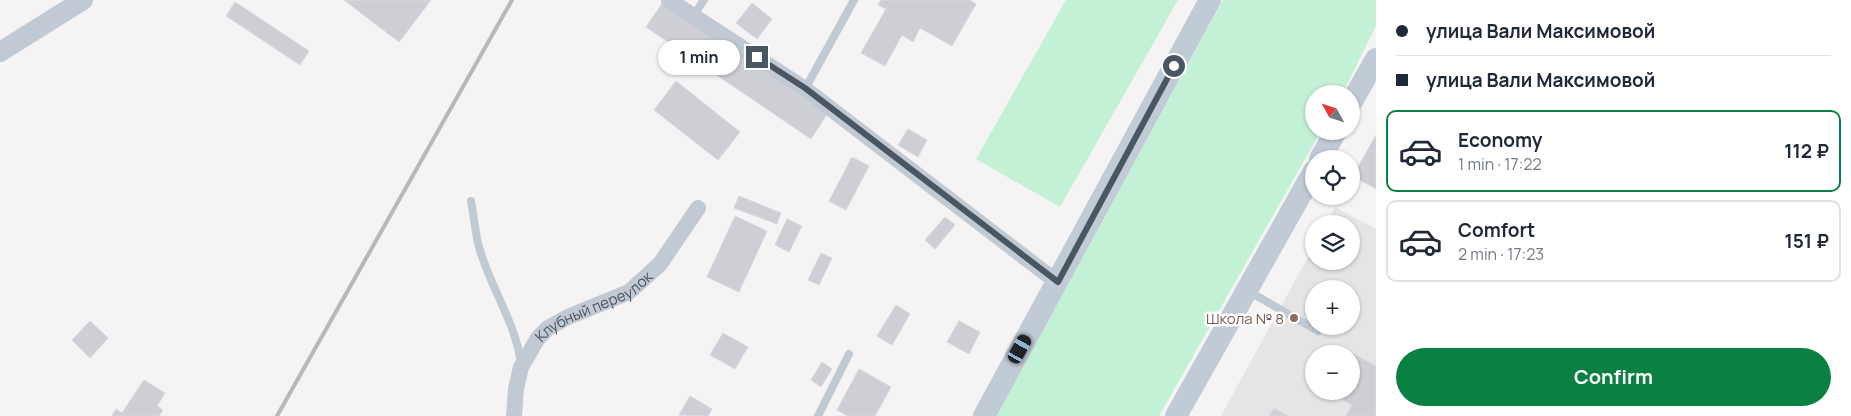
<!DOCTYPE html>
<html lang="en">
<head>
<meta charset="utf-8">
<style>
	body { margin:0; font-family:Manrope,sans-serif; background:#f6f6f7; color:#1f2937; height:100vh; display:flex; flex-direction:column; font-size:19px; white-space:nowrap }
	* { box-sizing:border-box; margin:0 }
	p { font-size:16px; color:#747a83 }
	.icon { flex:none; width:28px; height:28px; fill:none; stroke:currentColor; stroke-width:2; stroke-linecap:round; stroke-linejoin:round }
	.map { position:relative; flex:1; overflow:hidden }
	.panel { display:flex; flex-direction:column; background:#fff; width:475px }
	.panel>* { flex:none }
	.banner { display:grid; align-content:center; height:110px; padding:0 20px; background:#fff }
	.needle { width:32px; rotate:310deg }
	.tools { position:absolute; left:1305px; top:85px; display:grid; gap:10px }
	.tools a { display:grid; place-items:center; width:55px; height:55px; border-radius:50%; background:#fff; box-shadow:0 1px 4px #0004; font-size:25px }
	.end { position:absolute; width:22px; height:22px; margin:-11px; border:6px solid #4a5661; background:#fff; box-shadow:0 0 0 2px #fff }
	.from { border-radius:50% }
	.bubble { position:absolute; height:35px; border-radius:18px; background:#fff; box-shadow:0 1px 4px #0004; font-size:16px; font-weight:700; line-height:35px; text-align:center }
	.car { position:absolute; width:15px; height:30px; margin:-15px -8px; border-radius:6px; box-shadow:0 0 4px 1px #0007; background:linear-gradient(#222 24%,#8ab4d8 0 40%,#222 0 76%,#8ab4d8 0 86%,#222 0) }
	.banner b { display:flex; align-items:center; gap:18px; height:48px; font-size:19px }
	.banner b+b { border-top:1px solid #e0e1e3 }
	.banner i { width:12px; height:12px; background:#1f2937 }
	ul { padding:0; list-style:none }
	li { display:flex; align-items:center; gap:15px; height:82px; margin:0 10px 8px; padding:0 10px; border:2px solid #e0e1e3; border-radius:10px }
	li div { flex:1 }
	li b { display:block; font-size:19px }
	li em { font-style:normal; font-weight:700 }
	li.active { border-color:#0b8043 }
	li>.icon { width:45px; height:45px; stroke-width:1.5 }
	.button { display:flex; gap:10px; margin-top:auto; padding:10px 20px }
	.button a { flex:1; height:58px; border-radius:30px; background:#0b8043; color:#fff; font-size:20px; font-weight:700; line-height:58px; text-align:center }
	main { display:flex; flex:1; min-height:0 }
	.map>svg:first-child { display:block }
	.education { fill:#e6e4e5; fill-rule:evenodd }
	.green { fill:#c3f1d5 }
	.building { fill:#cdcfd5; stroke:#d7d9de }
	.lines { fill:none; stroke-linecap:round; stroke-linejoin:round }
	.service { stroke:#c1cad2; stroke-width:8 }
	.minor { stroke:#c1cad2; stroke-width:16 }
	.tertiary { stroke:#c1cad2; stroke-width:20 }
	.secondary { stroke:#c1cbd6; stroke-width:22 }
	.rail { stroke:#b5b8bd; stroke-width:4 }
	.route { stroke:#4a5661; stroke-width:6 }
	.education-dot { fill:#8d6e63; stroke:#fff; stroke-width:2 }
	.labels { text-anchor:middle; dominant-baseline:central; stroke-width:5; stroke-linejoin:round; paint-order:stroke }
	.street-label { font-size:15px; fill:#4a5661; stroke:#fff }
	.education-label { font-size:15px; fill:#785e54; stroke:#fff; text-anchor:end }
</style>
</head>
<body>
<main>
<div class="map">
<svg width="1376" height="416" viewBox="0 0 1376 416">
	<rect width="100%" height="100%" fill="#f5f3f3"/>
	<!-- education -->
	<path class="education" d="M1335 207 1376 229V416H1221L1314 246V261H1351V224H1326ZM1314 289H1351V326H1314ZM1314 354H1351V391H1314Z"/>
	<!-- green -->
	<g class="green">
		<polygon points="1066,0 1178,0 1060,207 976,159"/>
		<polygon points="1223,0 1376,0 1376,26 1342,94 1314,94 1314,131 1321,131 1159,416 996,416"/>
	</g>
	<!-- building -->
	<g class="building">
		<polygon points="344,0 431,0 399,42"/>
		<polygon points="881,0 970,0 976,4 952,46 920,28 913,42 902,35 885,66 861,53 886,9 878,5"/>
		<polygon points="235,2 309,51 300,65 226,16"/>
		<polygon points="663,2 827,114 811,139 646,27"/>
		<polygon points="752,3 772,19 757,39 736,23"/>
		<polygon points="676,81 740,132 718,160 654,110"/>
		<polygon points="908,129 927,140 918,157 898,145"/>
		<polygon points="1376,135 1376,189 1353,176"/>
		<polygon points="852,157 869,166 846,210 829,201"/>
		<polygon points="739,196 781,213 777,224 734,208"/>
		<polygon points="735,216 767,231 739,292 707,277"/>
		<polygon points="945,217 955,225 935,249 925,240"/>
		<polygon points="787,219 802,226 789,252 775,245"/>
		<polygon points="821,253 832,258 819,285 808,280"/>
		<polygon points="896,305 910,314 892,345 877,336"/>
		<polygon points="90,321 108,338 90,358 72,340"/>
		<polygon points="959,321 980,332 969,354 947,342"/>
		<polygon points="723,333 748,347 735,369 710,355"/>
		<polygon points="1340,347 1376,366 1376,416 1346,416 1352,405 1327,391 1351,391 1351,354 1337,354"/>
		<polygon points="822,362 832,369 821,387 811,380"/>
		<polygon points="859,369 891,387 875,416 848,416 837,410"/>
		<polygon points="144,380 165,393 157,406 163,410 159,416 112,416 116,409 122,413"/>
		<polygon points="690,396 712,409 708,416 679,415"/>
		<polygon points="1274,408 1288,416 1269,416"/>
	</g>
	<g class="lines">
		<!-- service -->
		<g class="service">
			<polyline points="693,16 704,0"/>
			<polyline points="805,89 854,0"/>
			<path d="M471 201C474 216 475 232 479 247 490 287 515 321 521 363"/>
			<polyline points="1248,291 1318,331"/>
			<polyline points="818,416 849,354"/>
		</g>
		<!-- minor -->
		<g class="minor">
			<polyline points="669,0 805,89 1057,282"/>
			<path id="s1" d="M514 416 516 389 521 367 538 338 548 328 568 317 629 292 660 264 698 208"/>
		</g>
		<!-- tertiary -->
		<polyline class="tertiary" points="0,52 83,0"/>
		<!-- secondary -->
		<g class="secondary">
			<polyline points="1351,103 1376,59"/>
			<polyline points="1320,159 1336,131"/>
			<polyline points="984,416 1210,0"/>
			<polyline points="1176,416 1314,171"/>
		</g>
		<!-- rail -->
		<polyline class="rail" points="277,416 512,0"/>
	</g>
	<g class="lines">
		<!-- route -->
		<polyline class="route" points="757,57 805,88 1058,282 1174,66"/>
	</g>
	<!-- markers -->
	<circle class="education-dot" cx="1294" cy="318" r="5"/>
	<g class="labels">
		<!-- street labels -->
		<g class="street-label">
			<text stroke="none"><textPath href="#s1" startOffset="148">Клубный переулок</textPath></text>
		</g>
		<!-- education labels -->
		<g class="education-label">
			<text x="1284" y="318">Школа № 8</text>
		</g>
	</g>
</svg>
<div class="tools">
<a><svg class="needle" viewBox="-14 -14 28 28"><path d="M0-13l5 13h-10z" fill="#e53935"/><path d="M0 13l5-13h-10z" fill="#747a83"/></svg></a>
<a><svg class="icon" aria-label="locate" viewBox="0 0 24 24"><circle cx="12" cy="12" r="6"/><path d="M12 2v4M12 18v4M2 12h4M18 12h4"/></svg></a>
<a><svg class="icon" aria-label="layers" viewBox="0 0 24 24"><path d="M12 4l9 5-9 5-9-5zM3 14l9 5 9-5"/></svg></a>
<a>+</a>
<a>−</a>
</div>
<i class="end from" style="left:1174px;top:66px"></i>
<i class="end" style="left:757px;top:57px"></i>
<div class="bubble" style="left:658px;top:40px;width:82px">1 min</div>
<i class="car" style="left:1020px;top:349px;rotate:29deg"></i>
</div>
<section class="panel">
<div class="banner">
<b><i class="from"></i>улица Вали Максимовой</b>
<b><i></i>улица Вали Максимовой</b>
</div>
<ul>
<li class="active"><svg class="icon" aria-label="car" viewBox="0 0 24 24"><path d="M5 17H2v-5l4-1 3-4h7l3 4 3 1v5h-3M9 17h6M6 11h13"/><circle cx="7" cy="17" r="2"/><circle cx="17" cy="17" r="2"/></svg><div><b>Economy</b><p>1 min · 17:22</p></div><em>112 ₽</em></li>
<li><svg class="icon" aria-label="car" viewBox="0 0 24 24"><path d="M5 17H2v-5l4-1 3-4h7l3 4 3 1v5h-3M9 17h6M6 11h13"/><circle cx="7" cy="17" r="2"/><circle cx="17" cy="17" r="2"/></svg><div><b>Comfort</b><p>2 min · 17:23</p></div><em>151 ₽</em></li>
</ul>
<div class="button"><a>Confirm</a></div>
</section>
</main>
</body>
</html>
